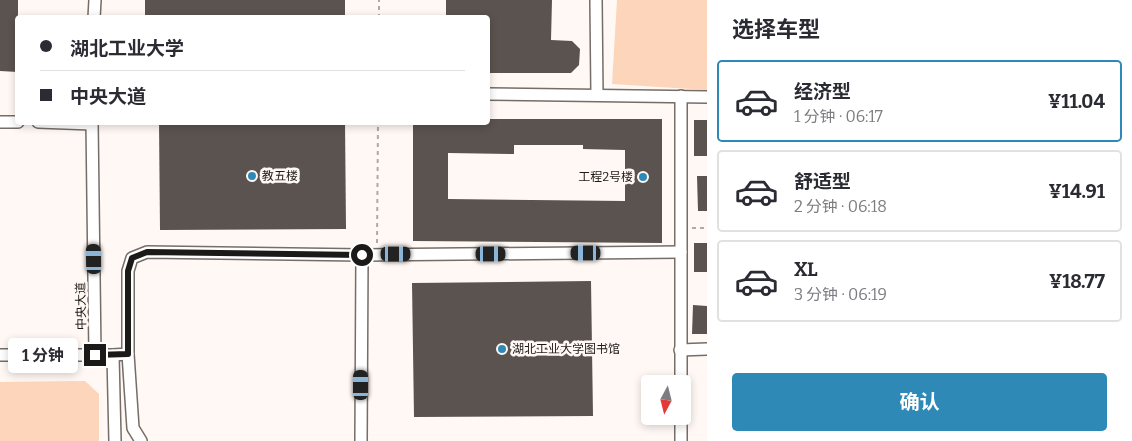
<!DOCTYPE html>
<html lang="zh">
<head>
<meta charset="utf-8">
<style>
	body { margin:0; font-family:Bitter,"Noto Sans SC",serif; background:#f7f7f7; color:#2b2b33; height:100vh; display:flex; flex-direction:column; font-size:19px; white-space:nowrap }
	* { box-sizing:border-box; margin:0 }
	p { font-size:16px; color:#7c7c81 }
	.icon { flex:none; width:28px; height:28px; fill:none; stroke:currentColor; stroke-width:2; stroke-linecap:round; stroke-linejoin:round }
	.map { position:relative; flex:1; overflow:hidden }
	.details { display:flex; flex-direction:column; background:#fff; width:425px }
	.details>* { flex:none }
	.banner { position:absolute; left:15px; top:15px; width:475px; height:110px; border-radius:5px; box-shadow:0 2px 8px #0003; display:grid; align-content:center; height:110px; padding:0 25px; background:#fff }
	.needle { width:32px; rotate:187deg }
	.fabs { position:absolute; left:641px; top:375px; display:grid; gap:10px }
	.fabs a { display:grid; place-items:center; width:50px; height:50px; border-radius:5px; background:#fff; box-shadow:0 2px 8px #0003; font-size:25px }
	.end { position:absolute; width:22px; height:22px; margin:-11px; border:6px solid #1c1a18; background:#fff; box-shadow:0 0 0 2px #fff }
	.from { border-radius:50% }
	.bubble { position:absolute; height:35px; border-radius:5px; background:#fff; box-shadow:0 2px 8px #0003; font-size:16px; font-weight:700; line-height:35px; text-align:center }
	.car { position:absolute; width:15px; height:30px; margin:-15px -8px; border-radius:6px; box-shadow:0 0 4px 1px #0007; background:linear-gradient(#222 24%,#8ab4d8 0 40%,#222 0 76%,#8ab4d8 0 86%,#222 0) }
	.banner b { display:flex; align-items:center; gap:18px; height:48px; font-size:19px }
	.banner b+b { border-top:1px solid #e1e1e2 }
	.banner i { width:12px; height:12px; background:#2b2b33 }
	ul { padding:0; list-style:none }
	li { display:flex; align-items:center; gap:15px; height:82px; margin:0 10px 8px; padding:0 15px; border:2px solid #e1e1e2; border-radius:5px }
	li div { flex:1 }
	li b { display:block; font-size:19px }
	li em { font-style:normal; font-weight:700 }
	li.on { border-color:#2f89b7 }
	li>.icon { width:45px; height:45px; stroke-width:1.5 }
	h2 { padding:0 25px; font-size:22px; line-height:60px }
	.action { display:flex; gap:10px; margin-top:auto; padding:10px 25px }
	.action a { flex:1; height:58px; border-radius:5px; background:#2f89b7; color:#fff; font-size:20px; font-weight:700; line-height:58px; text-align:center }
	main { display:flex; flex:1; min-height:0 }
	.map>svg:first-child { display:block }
	.green { fill:#fcd5bb }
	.building { fill:#5a534f; fill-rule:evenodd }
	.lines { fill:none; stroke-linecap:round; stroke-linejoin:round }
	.street-casing { stroke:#746d68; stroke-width:14 }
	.path { stroke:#afaaa7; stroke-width:2; stroke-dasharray:4 4; stroke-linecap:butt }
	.street { stroke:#fff; stroke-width:11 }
	.route { stroke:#1c1a18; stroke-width:6 }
	.poi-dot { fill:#2f89b7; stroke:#fff8f4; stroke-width:2 }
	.labels { text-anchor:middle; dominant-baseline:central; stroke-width:5; stroke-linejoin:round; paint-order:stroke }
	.poi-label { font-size:12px; fill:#1c1a18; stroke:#fff8f4; text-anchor:start }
	.street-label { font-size:12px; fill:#1c1a18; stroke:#fff8f4 }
</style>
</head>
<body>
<main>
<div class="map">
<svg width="707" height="441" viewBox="0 0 707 441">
	<rect width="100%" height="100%" fill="#fff8f4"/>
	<!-- green -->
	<g class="green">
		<polygon points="617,0 707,0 707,90 612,84"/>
		<polygon points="85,381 99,394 99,441 0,441 0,382"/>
	</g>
	<!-- building -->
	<g class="building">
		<polygon points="0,0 18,0 18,72 0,71"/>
		<rect x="145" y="0" width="200" height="18"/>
		<polygon points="446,0 552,0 551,40 572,41 580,49 579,65 571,73 488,73 488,18 446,18"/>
		<path d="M488 119H662V243L413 241V122H488ZM514 145H583V149L625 150V201L448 199V153L514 154Z"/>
		<rect x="694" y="120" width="13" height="36"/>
		<polygon points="159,122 345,122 346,229 160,230"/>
		<polygon points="697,176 707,176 707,211 698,211"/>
		<rect x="694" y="243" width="13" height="29"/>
		<polygon points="591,281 593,416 414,417 412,283"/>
		<polygon points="693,305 707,306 707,334 692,334"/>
	</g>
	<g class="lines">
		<defs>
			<g id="street">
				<polyline points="596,0 597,95"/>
				<polyline points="94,18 95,0"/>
				<polyline points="488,94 707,97"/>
				<polyline points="0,122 18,122"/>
				<polyline points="38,122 92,124"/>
				<polyline points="92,122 95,355 113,355 115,441"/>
				<polyline points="680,350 707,349"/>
				<polyline points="128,354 133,428 141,441"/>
				<polyline points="0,355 95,355"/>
				<polyline points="113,355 128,354 128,271 132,258 147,252 362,255"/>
				<polyline points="681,384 681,96"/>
				<polyline points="681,416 681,441"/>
				<polyline points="361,441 362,255 681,252"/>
			</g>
		</defs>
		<!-- street casing -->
		<use href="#street" class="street-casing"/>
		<!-- path -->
		<g class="path">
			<polyline points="379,18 379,0"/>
			<polyline points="692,228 707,228"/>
			<polyline points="377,243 378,122"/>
		</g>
		<!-- street -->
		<use href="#street" class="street"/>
	</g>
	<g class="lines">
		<!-- route -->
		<polyline class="route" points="95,355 128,354 128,271 132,258 147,252 362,255"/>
	</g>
	<!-- markers -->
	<g class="poi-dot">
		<circle cx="252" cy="176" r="5"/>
		<circle cx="643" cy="177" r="5"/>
		<circle cx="502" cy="349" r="5"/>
	</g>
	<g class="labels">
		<!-- poi labels -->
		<g class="poi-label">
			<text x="262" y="176">教五楼</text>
			<text x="633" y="177" text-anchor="end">工程2号楼</text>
			<text x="512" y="349">湖北工业大学图书馆</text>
		</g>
		<!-- street labels -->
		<g class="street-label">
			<text transform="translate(81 306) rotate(-91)">中央大道</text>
		</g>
	</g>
</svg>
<div class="fabs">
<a><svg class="needle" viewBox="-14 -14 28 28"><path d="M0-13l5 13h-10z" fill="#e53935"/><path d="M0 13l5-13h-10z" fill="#7c7c81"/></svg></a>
</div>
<i class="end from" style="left:362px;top:255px"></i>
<i class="end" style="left:95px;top:355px"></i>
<div class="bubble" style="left:8px;top:338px;width:70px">1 分钟</div>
<i class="car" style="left:586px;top:253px;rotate:270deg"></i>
<i class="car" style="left:396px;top:254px;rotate:90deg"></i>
<i class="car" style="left:491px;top:254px;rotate:90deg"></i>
<i class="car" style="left:94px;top:259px;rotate:359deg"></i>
<i class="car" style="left:361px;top:385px;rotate:0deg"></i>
<div class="banner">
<b><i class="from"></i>湖北工业大学</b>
<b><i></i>中央大道</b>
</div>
</div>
<section class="details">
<h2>选择车型</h2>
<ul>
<li class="on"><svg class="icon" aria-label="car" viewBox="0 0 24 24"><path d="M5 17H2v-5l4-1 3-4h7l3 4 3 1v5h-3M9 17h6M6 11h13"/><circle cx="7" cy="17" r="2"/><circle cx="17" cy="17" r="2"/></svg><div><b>经济型</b><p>1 分钟 · 06:17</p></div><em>¥11.04</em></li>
<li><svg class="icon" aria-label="car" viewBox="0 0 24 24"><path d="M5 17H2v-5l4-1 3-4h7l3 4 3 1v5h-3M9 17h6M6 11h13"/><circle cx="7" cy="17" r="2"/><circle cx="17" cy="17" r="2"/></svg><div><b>舒适型</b><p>2 分钟 · 06:18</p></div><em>¥14.91</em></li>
<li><svg class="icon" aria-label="car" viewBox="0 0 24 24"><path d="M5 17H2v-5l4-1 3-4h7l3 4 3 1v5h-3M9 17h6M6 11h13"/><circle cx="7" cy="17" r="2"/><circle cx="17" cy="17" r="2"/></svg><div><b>XL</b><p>3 分钟 · 06:19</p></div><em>¥18.77</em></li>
</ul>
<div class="action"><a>确认</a></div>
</section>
</main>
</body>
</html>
